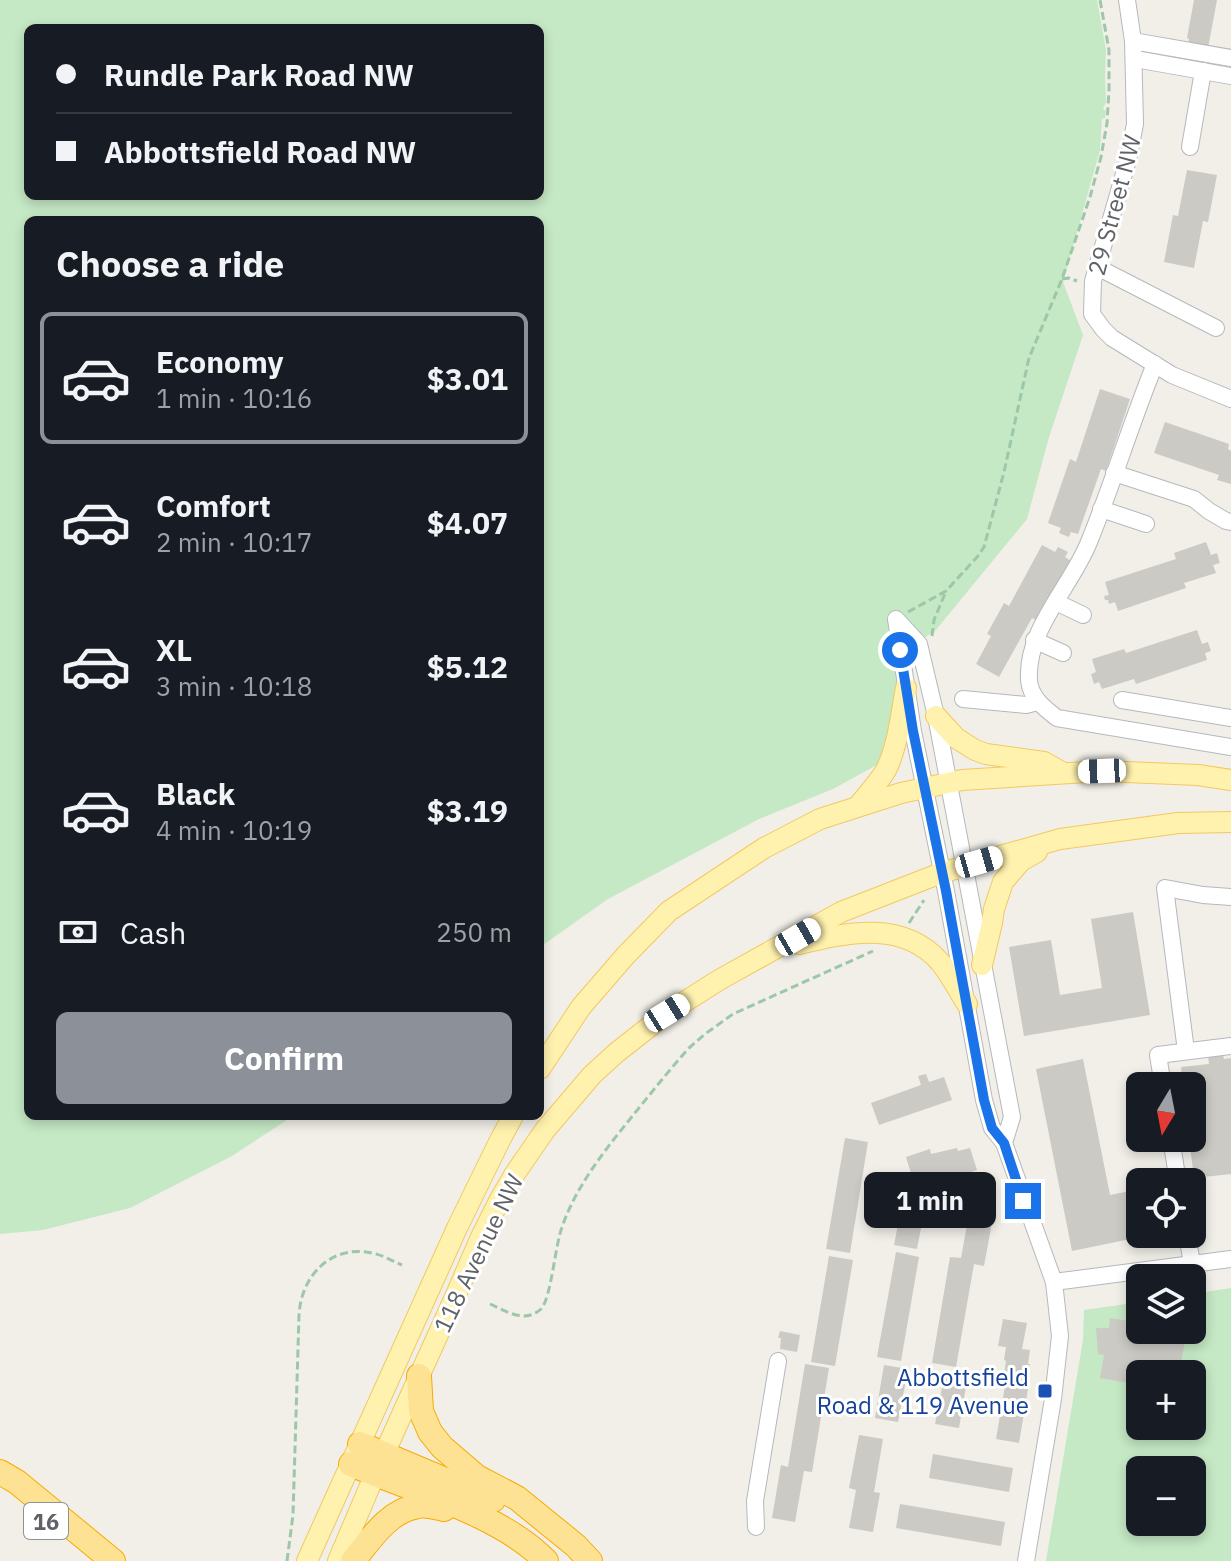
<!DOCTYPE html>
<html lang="en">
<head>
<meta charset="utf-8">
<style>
	body { margin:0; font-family:"IBM Plex Sans",sans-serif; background:#242831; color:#f1f3f6; height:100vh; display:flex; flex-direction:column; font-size:30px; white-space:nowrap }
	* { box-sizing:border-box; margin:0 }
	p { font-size:26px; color:#9ea1a6 }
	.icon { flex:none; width:44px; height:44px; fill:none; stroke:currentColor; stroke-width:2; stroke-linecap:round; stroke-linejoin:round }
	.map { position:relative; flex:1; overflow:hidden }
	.sheet { position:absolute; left:24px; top:216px; width:520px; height:904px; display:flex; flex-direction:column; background:#171b24; border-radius:12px; box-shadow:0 4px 12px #0003 }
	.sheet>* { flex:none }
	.hud { position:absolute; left:24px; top:24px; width:520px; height:176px; border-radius:12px; box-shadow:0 4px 12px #0003; display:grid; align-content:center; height:176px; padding:0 32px; background:#171b24 }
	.needle { width:52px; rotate:190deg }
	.buttons { position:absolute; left:1126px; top:1072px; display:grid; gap:16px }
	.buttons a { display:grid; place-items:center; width:80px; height:80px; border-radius:12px; background:#171b24; box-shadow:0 4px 12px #0003; font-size:40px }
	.end { position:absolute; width:36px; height:36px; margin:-18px; border:10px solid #1a73e8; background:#fff; box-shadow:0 0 0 4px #fff }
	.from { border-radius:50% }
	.bubble { position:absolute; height:56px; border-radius:12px; background:#171b24; box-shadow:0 4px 12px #0003; font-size:26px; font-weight:800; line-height:56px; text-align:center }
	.car { position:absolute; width:24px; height:48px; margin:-24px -12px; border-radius:10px; box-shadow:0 0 6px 2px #0007; background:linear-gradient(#fff 24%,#345 0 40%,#fff 0 76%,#345 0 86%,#fff 0) }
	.hud b { display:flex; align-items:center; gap:28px; height:76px; font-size:30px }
	.hud b+b { border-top:2px solid #363941 }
	.hud i { width:20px; height:20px; background:#f1f3f6 }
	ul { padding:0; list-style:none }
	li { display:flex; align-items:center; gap:24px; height:132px; margin:0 16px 12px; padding:0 16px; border:4px solid transparent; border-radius:12px }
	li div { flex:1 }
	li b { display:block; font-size:30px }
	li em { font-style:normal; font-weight:800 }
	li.selected { border-color:#8c9099 }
	li>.icon { width:72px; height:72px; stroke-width:1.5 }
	h2 { padding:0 32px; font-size:36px; line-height:96px }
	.pay { display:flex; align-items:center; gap:20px; height:88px; padding:0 32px; font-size:30px }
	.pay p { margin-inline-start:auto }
	.cta { display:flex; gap:16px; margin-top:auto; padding:16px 32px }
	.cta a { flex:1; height:92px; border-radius:12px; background:#8c9099; color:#fff; font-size:32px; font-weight:800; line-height:92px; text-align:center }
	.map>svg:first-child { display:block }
	.green { fill:#c5e8c5; fill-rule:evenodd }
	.building { fill:#cccac5 }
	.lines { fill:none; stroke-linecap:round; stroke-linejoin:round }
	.minor-casing { stroke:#b5b8bc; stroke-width:18 }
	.major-casing { stroke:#f2c960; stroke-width:22 }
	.highway-casing { stroke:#f9ab00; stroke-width:26 }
	.path { stroke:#9cc7a9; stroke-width:3; stroke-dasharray:8 4; stroke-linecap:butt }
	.minor { stroke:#fff; stroke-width:16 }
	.major { stroke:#fff2af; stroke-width:20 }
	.highway { stroke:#fde293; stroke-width:24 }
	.route { stroke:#1a73e8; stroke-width:10 }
	.transit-dot { fill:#1a4fb4; stroke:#fff; stroke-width:3 }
	.labels { text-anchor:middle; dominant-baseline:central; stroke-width:6; stroke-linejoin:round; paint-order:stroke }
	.shield { fill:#fff; stroke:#8f9295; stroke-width:2 }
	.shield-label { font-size:22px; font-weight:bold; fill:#5f6368 }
	.street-label { font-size:24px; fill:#5f6368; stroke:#fff }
	.transit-label { font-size:24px; fill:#164399; stroke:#fff; text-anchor:end }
</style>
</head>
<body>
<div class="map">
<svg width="1231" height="1561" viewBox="0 0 1231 1561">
	<rect width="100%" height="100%" fill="#f1efe8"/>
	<!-- green -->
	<g class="green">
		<path d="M0 0H1097L1106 50 1105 75 1106 102 1103 109 1106 111 1105 118 1102 119 1100 150 1063 282 1083 335 1049 437 1027 519 935 631 905 650 897 700 882 762 833 789 759 819 608 899 540 947V220H28V1116H293L232 1156 130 1208 43 1230 0 1234ZM28 28H540V196H28Z"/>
		<path d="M1231 1288V1561H1046L1083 1340 1084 1310 1140 1302V1330H1192V1294ZM1140 1374H1192V1426H1140ZM1140 1470H1192V1522H1140Z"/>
	</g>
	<!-- building -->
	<g class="building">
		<polygon points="1194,0 1217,0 1208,48 1188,44 1189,39 1187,38"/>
		<polygon points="1187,170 1217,175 1208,222 1203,221 1194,268 1164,262 1173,215 1178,216"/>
		<polygon points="1100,389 1130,399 1106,471 1101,469 1078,534 1071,532 1069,537 1059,533 1061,528 1048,523 1070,459 1076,462"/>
		<polygon points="1165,422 1229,444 1228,449 1231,451 1231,484 1217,480 1219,475 1154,453"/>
		<polygon points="1206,542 1211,555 1217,553 1220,563 1213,565 1216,573 1184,583 1186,588 1118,611 1115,602 1109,604 1108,600 1105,600 1104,596 1109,595 1105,582 1176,559 1174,553"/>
		<polygon points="1042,545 1055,552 1058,547 1068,552 1065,557 1071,561 1038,621 1032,618 999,677 976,664 991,636 987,634 1004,603 1009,606"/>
		<polygon points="1197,630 1202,644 1208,642 1211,651 1205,653 1207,660 1136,684 1134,679 1102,689 1099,682 1094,684 1091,674 1096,672 1092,659 1124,649 1126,653"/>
		<polygon points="1133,912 1150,1015 1024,1036 1009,947 1051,940 1060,995 1102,988 1091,919"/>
		<polygon points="1223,1055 1224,1059 1231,1058 1231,1174 1194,1178 1189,1138 1192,1138 1192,1086 1183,1086 1181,1067 1209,1064 1208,1056"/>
		<polygon points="1083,1059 1110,1195 1140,1189 1140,1234 1150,1235 1072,1251 1036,1069"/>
		<polygon points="926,1074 929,1082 944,1077 952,1100 879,1125 871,1103 921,1085 918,1076"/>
		<polygon points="845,1138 868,1142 850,1253 826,1249"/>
		<polygon points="957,1148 958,1151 970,1148 977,1170 965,1174 964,1172 938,1178 936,1173 913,1180 906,1157 930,1149 931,1154"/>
		<polygon points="904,1193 927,1197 917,1249 894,1245"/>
		<polygon points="970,1208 994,1212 984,1266 974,1264 956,1367 932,1363 950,1257 961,1258"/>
		<polygon points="896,1252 919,1257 901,1361 877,1357"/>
		<polygon points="829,1256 853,1260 835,1366 811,1362"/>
		<polygon points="1110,1318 1140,1323 1140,1330 1187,1330 1179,1374 1140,1374 1140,1385 1100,1378 1104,1355 1098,1354 1096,1328 1109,1328"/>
		<polygon points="1003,1319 1027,1323 1022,1349 1030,1350 1028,1364 1030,1364 1028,1377 1030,1377 1019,1443 996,1439 1007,1374 1004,1374 1006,1361 1004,1360 1006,1347 998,1346"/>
		<polygon points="780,1331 800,1335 797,1352 780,1349 781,1338 778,1338"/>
		<polygon points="805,1364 829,1368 812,1472 804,1471 795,1522 772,1518 781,1465 788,1467"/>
		<polygon points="884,1365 908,1369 898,1422 875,1418"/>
		<polygon points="945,1371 968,1375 959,1428 935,1424"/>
		<polygon points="859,1435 883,1439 874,1492 880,1493 873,1532 849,1528 856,1490 849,1488"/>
		<polygon points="933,1454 1013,1468 1009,1492 929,1478"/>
		<polygon points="900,1504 1005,1522 1001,1546 896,1528"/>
	</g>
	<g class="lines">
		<defs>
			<g id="minor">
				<polyline points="1127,0 1133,41 1135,124 1128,160 1093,281 1092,314 1103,329 1112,338 1172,375 1231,399"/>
				<polyline points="1133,41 1231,58"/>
				<polyline points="1135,59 1231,76"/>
				<polyline points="1190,147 1203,71"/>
				<polyline points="1097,267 1216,328"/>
				<path d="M1155 364C1131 423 1113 483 1089 542 1071 587 1026 629 1029 680 1030 697 1044 708 1057 718L1231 747"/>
				<polyline points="1114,473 1194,499 1209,511 1226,521 1231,522"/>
				<polyline points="1101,509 1146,524"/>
				<polyline points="1056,602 1083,615"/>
				<polyline points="1034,640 1063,653"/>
				<polyline points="963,699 1026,705 1038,702"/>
				<polyline points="1122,700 1231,718"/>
				<polyline points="1186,1051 1165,888 1203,895 1231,897"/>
				<polyline points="1163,1086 1158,1055 1231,1046"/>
				<polyline points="1171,1138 1178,1182"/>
				<polyline points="1004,1143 1012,1117 936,716 919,644 896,619 913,731 946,891 984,1100 992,1128 1004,1143 1054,1282 1060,1336 1053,1399 1026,1561"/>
				<polyline points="1187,1234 1192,1264"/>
				<polyline points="1054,1282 1231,1259"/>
				<polyline points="756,1527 755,1501 778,1361"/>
			</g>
			<g id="major">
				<polyline points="936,716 956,738 975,750 986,754 1044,762 1060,771"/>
				<path d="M858 806C868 794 878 783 886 770 898 746 901 714 906 688"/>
				<path d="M799 944C848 932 903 920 940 962 950 974 958 990 967 1004"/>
				<polyline points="982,965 992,923 994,909 1003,882 1021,861 1037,852"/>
				<polyline points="540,1069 581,1007 626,955 669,911 764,848 820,819 901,793 962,780 1102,771 1198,775 1231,780"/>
				<polyline points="307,1561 457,1228 500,1140 513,1116"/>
				<polyline points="338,1561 375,1474 455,1297 481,1237 499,1201 514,1175 545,1130 592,1075 616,1053 667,1013 719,980 841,912 941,873 1060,839 1178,823 1231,822"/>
			</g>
			<g id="highway">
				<polyline points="419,1376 421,1411 430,1432 442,1447 477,1477 517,1498 576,1546 590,1561"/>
				<polyline points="360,1444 493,1500"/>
				<path d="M351 1464C411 1490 501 1514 546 1561"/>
				<polyline points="0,1472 17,1482 113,1561"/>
				<path d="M353 1561C370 1540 389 1510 418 1506 426 1504 435 1507 444 1509"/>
			</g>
		</defs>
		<!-- minor casing -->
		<use href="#minor" class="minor-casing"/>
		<!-- major casing -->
		<use href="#major" class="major-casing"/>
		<!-- highway casing -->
		<use href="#highway" class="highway-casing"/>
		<!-- path -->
		<g class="path">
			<polyline points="1062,279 1069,278 1077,281"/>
			<polyline points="908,612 946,591 978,556 984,547 1004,472 1029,358 1062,279 1090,197 1101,157 1107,123 1109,90 1109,50 1100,0"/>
			<polyline points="932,636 934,620 946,591"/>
			<polyline points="909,923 924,900"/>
			<path d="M490 1304C506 1311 525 1324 541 1309 551 1299 555 1246 562 1227 577 1184 606 1149 634 1114 652 1092 670 1069 689 1048L705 1034 733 1014 873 951"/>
			<path d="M287 1561 293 1515 299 1315C301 1276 331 1244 372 1253 383 1255 392 1261 402 1265"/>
		</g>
		<!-- minor -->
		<use href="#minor" class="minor"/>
		<!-- major -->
		<use href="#major" class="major"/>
		<!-- highway -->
		<use href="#highway" class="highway"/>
	</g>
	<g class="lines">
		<!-- route -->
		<polyline class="route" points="900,650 913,731 946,891 984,1100 992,1128 1004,1143 1023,1201"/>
	</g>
	<!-- markers -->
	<rect class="transit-dot" x="1037" y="1383" width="16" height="16" rx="4"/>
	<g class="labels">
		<!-- shield labels -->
		<rect class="shield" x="24" y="1503" width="44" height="36" rx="6"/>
		<g class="shield-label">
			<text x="46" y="1521">16</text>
		</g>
		<!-- street labels -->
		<g class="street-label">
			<text transform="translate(1114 205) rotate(-75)">29 Street NW</text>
			<text transform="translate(478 1253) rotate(-64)">118 Avenue NW</text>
		</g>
		<!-- transit labels -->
		<g class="transit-label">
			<text x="1029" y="1377">Abbottsfield<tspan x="1029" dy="28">Road &amp; 119 Avenue</tspan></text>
		</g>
	</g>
</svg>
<div class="buttons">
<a><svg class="needle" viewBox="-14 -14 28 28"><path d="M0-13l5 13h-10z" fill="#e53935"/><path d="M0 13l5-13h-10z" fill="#9ea1a6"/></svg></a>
<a><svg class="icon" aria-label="locate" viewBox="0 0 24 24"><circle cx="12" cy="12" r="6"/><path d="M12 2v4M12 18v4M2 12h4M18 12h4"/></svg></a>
<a><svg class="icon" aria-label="layers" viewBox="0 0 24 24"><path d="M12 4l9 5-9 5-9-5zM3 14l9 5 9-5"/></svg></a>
<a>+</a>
<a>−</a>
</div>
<i class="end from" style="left:900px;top:650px"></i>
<i class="end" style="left:1023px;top:1201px"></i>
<div class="bubble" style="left:864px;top:1172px;width:132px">1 min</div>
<i class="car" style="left:1102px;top:771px;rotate:268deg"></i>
<i class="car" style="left:979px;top:862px;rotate:74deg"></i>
<i class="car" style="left:798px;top:937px;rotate:60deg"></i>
<i class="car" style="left:667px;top:1013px;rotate:58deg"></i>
<div class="hud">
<b><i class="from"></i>Rundle Park Road NW</b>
<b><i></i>Abbottsfield Road NW</b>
</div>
<section class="sheet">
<h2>Choose a ride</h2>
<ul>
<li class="selected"><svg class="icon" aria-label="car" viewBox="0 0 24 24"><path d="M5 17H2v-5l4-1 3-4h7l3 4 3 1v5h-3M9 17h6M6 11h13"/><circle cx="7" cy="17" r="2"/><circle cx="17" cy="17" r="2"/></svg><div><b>Economy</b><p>1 min · 10:16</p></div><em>$3.01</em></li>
<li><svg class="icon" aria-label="car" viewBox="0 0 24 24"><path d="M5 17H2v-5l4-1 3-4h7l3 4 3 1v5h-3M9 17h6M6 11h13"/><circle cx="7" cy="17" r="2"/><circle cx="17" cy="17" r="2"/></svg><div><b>Comfort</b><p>2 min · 10:17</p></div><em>$4.07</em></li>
<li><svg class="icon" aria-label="car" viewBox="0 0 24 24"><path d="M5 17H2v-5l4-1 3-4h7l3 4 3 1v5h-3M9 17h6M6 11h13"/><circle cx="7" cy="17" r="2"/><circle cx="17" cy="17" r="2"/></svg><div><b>XL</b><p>3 min · 10:18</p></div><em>$5.12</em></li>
<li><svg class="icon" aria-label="car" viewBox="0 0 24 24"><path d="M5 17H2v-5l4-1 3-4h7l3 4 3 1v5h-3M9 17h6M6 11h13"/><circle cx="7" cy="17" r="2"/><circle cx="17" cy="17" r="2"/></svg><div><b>Black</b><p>4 min · 10:19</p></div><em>$3.19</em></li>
</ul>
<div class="pay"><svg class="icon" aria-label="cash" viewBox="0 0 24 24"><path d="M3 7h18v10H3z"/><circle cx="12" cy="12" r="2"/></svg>Cash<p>250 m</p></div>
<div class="cta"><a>Confirm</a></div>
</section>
</div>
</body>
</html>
